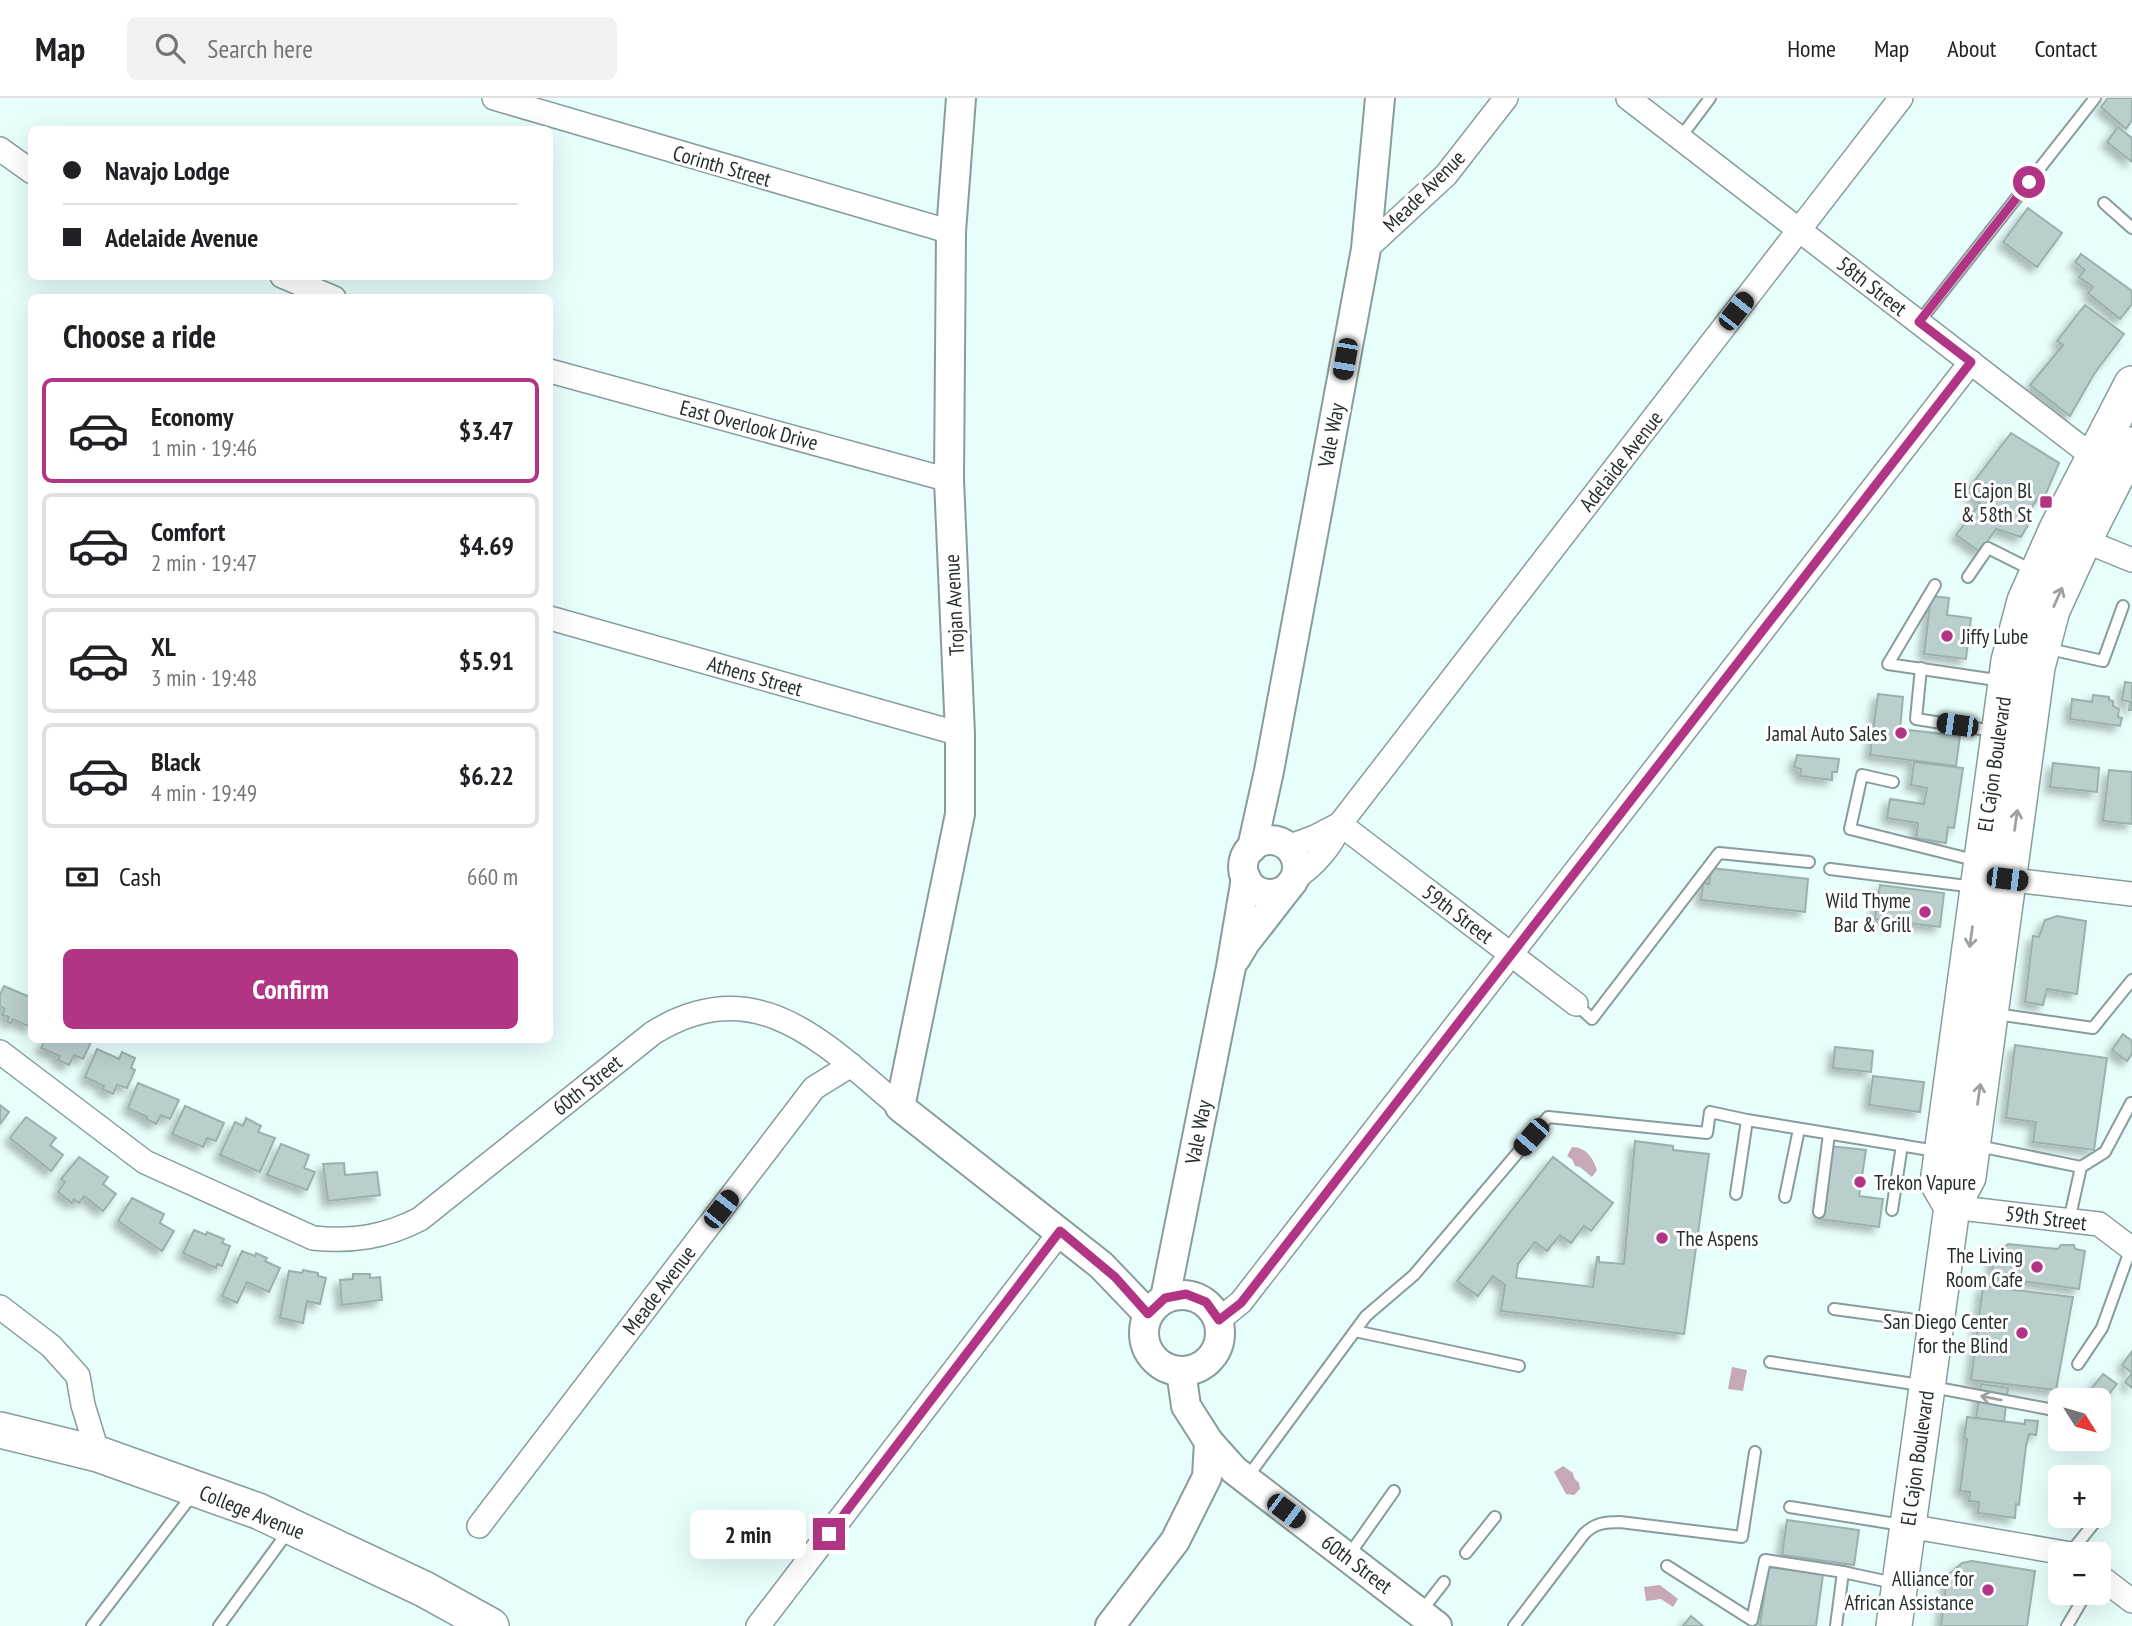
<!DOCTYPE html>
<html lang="en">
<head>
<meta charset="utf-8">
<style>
	body { margin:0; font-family:"PT Sans Narrow",sans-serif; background:#f2f2f2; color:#202124; height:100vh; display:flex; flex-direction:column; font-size:26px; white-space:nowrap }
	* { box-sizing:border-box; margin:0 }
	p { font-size:23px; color:#757577 }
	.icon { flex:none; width:38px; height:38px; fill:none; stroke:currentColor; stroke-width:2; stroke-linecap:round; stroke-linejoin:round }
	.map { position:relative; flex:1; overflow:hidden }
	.sheet { position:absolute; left:28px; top:196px; width:525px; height:749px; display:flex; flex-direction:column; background:#fff; border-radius:10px; box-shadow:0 7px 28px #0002 }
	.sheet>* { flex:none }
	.guide { position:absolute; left:28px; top:28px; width:525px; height:154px; border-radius:10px; box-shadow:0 7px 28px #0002; display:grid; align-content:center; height:154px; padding:0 35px; background:#fff }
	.needle { width:46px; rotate:127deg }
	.fabs { position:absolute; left:2048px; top:1290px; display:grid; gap:14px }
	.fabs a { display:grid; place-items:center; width:63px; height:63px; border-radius:10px; background:#fff; box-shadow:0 7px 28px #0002; font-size:35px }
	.end { position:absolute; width:32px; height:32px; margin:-16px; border:9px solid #b23585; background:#fff; box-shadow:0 0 0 4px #fff }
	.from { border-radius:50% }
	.bubble { position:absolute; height:49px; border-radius:10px; background:#fff; box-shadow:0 7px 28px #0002; font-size:23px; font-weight:700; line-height:49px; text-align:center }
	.car { position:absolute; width:21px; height:42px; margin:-21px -10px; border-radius:9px; box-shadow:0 0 5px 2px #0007; background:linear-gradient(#222 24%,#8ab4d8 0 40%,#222 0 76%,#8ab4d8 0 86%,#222 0) }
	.guide b { display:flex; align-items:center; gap:24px; height:66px; font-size:26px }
	.guide b+b { border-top:2px solid #e0e0e0 }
	.guide i { width:18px; height:18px; background:#202124 }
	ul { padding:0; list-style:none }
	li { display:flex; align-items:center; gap:21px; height:105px; margin:0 14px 10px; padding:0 21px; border:4px solid #e0e0e0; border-radius:10px }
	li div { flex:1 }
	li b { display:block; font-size:26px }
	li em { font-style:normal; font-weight:700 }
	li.current { border-color:#b23585 }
	li>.icon { width:63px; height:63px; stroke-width:1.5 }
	h2 { padding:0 35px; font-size:32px; line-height:84px }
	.pay { display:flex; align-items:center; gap:18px; height:77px; padding:0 35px; font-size:26px }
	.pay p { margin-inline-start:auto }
	.action { display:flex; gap:14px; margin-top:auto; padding:14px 35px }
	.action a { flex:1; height:80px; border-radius:10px; background:#b23585; color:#fff; font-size:28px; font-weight:700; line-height:80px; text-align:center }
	header { display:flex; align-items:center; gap:42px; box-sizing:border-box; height:98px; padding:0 35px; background:#fff; border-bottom:2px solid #e0e0e0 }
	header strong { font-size:33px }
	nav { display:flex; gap:38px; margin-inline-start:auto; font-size:24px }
	.search { width:490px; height:63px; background:#f2f2f2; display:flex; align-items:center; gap:18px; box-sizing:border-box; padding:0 24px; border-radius:10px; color:#757577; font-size:26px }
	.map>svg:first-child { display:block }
	.water { fill:#c7a8b8 }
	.building { fill:#b9cecd; stroke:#9bb0ae; stroke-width:2; filter:url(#shadow) }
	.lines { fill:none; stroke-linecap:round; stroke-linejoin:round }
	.service-casing { stroke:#889d9b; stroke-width:14 }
	.minor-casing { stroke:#889d9b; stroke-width:26 }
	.tertiary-casing { stroke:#889d9b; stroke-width:32 }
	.primary-casing { stroke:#889d9b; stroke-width:38 }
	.service { stroke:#fff; stroke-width:10 }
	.minor { stroke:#fff; stroke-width:23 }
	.tertiary { stroke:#fff; stroke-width:28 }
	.primary { stroke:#fff; stroke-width:35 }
	.oneway { stroke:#9ea1a1 }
	.route { stroke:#b23585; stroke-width:9 }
	.poi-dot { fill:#b23585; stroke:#fff; stroke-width:2.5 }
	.labels { text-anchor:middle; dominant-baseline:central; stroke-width:6; stroke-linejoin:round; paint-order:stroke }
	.street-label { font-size:21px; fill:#272f2e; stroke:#fff }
	.poi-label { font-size:21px; fill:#272f2e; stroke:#fff; text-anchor:end }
</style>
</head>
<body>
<header>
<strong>Map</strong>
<div class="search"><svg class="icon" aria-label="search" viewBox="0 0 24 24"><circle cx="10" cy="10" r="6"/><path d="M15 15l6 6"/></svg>Search here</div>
<nav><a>Home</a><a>Map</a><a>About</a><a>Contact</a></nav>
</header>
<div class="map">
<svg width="2132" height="1528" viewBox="0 0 2132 1528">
	<defs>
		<filter id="shadow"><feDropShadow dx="-5.5" dy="5.5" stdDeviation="3.5" flood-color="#0004"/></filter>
	</defs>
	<rect width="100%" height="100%" fill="#e8fefc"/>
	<!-- water -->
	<g class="water">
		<path d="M1572 1049C1586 1049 1593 1060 1597 1072L1592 1079 1580 1069 1575 1068 1572 1061 1567 1058Z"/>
		<polygon points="1732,1269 1747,1272 1743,1293 1728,1291"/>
		<polygon points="1563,1368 1573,1375 1574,1380 1579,1385 1580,1391 1574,1397 1566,1396 1554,1374"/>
		<polygon points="1660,1487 1678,1501 1673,1509 1661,1501 1646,1503 1644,1489"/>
	</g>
	<!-- building -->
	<g class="building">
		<polygon points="2108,0 2132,0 2132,22 2126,31 2101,9"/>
		<polygon points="2118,29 2132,40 2132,64 2107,44"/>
		<polygon points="2028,110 2062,135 2037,169 2003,144"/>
		<polygon points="2081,156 2132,193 2132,206 2120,221 2088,195 2093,189 2079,179 2085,172 2075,164"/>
		<polygon points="2085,207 2124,236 2094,276 2070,318 2030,287 2063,247 2057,243"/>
		<polygon points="2011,335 2059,365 2044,400 2039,398 2025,420 2028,427 2021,439 1996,431 1980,454 1956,437 1980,405 1967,393"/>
		<polygon points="1931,498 1949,500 1947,517 1971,520 1966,561 1924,556"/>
		<polygon points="2125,584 2132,585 2132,612 2129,612 2130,604 2122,602"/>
		<polygon points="1878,596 1903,599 1900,631 1960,638 1956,668 1870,657"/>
		<polygon points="2093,597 2109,599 2109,602 2113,603 2113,608 2119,611 2118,619 2122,620 2120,628 2070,621 2072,601 2092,604"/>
		<polygon points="1797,657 1839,661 1837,674 1832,674 1832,682 1800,678 1801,671 1794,669"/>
		<polygon points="1914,664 1963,670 1954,730 1948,729 1946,745 1916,740 1918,725 1887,720 1890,701 1924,706 1927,690 1911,687"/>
		<polygon points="2053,665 2099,670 2097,694 2050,689"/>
		<polygon points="2109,672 2132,674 2132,726 2103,723"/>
		<polygon points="1711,770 1808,781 1805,814 1701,802 1703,785 1709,786"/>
		<polygon points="1880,787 1944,795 1940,829 1875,821"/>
		<polygon points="2057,818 2086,823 2077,896 2047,891 2043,907 2025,904 2033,838 2039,839 2045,822"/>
		<polygon points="4,888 32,900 32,930 13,921 11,925 7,924 9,919 2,917 5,911 0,908 0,897"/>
		<polygon points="2123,936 2132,943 2132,956 2127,963 2112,952"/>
		<polygon points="45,942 92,942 83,961 74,957 69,967 58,962 60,958 41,950"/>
		<polygon points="2015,947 2107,960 2094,1052 2033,1044 2036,1024 2006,1020"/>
		<polygon points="1835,949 1873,953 1871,974 1833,970"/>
		<polygon points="97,951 119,961 122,954 135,960 131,970 135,972 127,990 117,987 113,996 102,991 104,988 85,979"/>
		<polygon points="1873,978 1924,984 1920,1014 1869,1007"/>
		<polygon points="138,985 179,1002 170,1021 161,1017 156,1026 146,1021 147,1019 128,1010"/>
		<polygon points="0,1007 9,1014 0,1026"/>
		<polygon points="185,1008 224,1025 216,1043 207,1040 203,1049 172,1036"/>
		<polygon points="26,1019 56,1040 50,1047 63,1057 51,1073 10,1040"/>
		<polygon points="246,1020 261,1028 258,1034 275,1040 260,1074 220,1057 235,1024 243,1028"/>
		<polygon points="1635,1043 1673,1048 1673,1052 1709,1056 1684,1236 1501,1213 1505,1187 1493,1178 1478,1198 1457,1183 1553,1059 1613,1105 1591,1133 1584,1128 1571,1145 1560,1137 1547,1153 1535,1144 1518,1166 1516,1180 1593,1189 1597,1159 1599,1159 1599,1164 1624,1166"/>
		<polygon points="281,1046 309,1057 304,1070 315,1074 307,1092 267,1077"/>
		<polygon points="1829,1048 1866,1052 1859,1098 1883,1101 1879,1129 1819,1121"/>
		<polygon points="79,1059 108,1079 103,1086 116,1096 103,1113 84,1098 79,1105 74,1101 72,1105 58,1094 65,1084 61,1081"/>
		<polygon points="344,1065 345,1077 377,1074 380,1097 328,1103 323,1066"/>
		<polygon points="132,1100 164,1116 160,1125 174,1133 162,1153 118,1123"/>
		<polygon points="194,1132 206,1137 207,1134 224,1141 222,1145 230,1148 222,1168 217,1166 216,1170 183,1155"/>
		<polygon points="2008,1146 2058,1151 2061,1147 2074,1147 2075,1151 2085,1153 2079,1191 1992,1179 1993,1159"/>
		<polygon points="242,1153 255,1158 256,1155 267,1160 265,1163 280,1170 269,1194 247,1184 237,1205 222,1198"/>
		<polygon points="303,1172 318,1175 318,1178 326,1180 320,1206 307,1203 303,1225 280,1220 289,1173 302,1175"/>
		<polygon points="353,1176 370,1176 370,1180 380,1179 382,1202 342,1207 340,1182 353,1181"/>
		<polygon points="1983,1188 2073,1199 2056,1292 1971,1282"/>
		<polygon points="2132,1253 2132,1275 2122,1267"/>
		<polygon points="2132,1275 2132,1290 2125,1284"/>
		<polygon points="2103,1276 2117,1286 2106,1300 2092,1290"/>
		<polygon points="1981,1286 2008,1290 2004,1324 1976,1320"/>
		<polygon points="1967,1319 2025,1326 2025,1322 2038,1323 2036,1337 2029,1336 2026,1348 2019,1407 2016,1406 2015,1420 1978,1415 1979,1404 1969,1403 1970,1394 1960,1393 1967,1341 1964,1340"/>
		<polygon points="1787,1422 1859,1432 1854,1467 1782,1457"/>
		<polygon points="1972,1463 2035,1473 2027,1528 1941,1528 1947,1478 1962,1465"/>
		<polygon points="1768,1469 1823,1476 1816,1528 1760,1528"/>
		<polygon points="1691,1518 1703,1528 1683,1528"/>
	</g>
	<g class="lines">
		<defs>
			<g id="service">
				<polyline points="1680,40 1710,0"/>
				<polyline points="2104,105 2132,130"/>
				<polyline points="1919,224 2095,0"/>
				<polyline points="1968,479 1988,450 2032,472"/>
				<polyline points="1935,487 1888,566 2003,583"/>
				<polyline points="2045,550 2103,563 2123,508"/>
				<polyline points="1921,570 1916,621 1994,633"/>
				<polyline points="1893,684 1862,677 1850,731 1978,763"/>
				<polyline points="1830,771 1975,789"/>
				<polyline points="1576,906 1592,921 1719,755 1809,764"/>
				<polyline points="1996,916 2093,930 2132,882"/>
				<polyline points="1747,1022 1936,1053"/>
				<polyline points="1978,1048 2081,1069"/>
				<polyline points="1785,1099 1799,1031"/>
				<polyline points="1892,1112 1902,1047"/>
				<polyline points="1819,1114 1829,1036"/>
				<polyline points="2069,1123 2081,1069 2105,1054 2131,1005"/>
				<polyline points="1834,1211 1930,1224"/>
				<polyline points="1355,1233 1519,1268"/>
				<polyline points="1770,1264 1927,1288 2054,1312"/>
				<polyline points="2078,1266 2102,1230 2131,1150"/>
				<polyline points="1246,1381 1366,1218 1414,1177 1548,1019 1707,1035 1710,1014 1747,1022 1736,1096"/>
				<polyline points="1790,1409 1902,1427"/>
				<polyline points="1466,1455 1495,1419"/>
				<polyline points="2070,1455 2099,1419"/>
				<polyline points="1349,1457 1394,1393"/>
				<polyline points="1667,1468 1752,1522 1765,1462 1843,1474"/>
				<polyline points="1420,1515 1444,1484"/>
				<polyline points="92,1528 193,1396"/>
				<polyline points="219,1528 290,1431"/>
				<path d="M1514 1528 1584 1436C1595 1425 1605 1424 1620 1424L1742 1439 1755 1354"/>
				<polyline points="1836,1528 1843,1474 1894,1485"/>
				<polyline points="2067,1528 2087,1494"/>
			</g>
			<g id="minor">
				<polyline points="494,0 951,134"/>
				<polyline points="1628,0 2105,368"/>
				<polyline points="0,51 32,74"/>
				<polyline points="1366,151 1446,77 1506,0"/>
				<polyline points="282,178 334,200"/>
				<polyline points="550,273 949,382"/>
				<polyline points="2073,438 2132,462"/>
				<polyline points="550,520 960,636"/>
				<polyline points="1340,726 1576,906"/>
				<polyline points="1288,749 1315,739 1340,726"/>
				<polyline points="1996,780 2132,796"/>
				<path d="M1294 781C1314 768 1332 748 1340 726L1901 0"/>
				<path d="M0 954 145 1064 313 1140C353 1144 385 1139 420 1121L653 935C756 871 824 945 900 1009"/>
				<polyline points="1952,1109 2099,1126 2132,1151"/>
				<polyline points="0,1209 51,1248 78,1278 83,1307 98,1356"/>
				<polyline points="1219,1222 1241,1204 1971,264"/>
				<polyline points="479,1428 814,990 851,967"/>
				<polyline points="1908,1428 2071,1456"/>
				<polyline points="2098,1477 2132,1503"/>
				<polyline points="758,1528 1061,1133"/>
			</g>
			<g id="tertiary">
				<polyline points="961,0 951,134 949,382 960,636 960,716 900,1009 1101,1167 1148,1216"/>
				<circle cx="1270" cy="769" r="27"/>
				<polyline points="1252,750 1269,673 1366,151 1380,0"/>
				<polyline points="1236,860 1245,845 1290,787"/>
				<circle cx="1182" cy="1235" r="38"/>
				<polyline points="1165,1200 1231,869 1246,780"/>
				<polyline points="1181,1273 1186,1308 1209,1344 1234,1372 1437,1528"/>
				<polyline points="1110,1528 1175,1443 1207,1379 1209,1344"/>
			</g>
			<g id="primary">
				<polyline points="1952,1109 1938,1085 2009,563 2025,503 2057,431 2132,286"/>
				<polyline points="0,1332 98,1356 258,1413 424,1491 491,1528"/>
				<polyline points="1894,1528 1952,1109 1968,1079 2037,569 2052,512 2084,442 2132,347"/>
			</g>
		</defs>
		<!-- service casing -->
		<use href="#service" class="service-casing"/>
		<!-- minor casing -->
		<use href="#minor" class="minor-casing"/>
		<!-- tertiary casing -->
		<use href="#tertiary" class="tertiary-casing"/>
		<!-- primary casing -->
		<use href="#primary" class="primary-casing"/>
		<!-- service -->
		<use href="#service" class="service"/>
		<!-- minor -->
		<use href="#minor" class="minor"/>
		<!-- tertiary -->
		<use href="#tertiary" class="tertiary"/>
		<!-- primary -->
		<use href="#primary" class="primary"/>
	</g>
	<!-- one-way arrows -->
	<defs><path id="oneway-shaft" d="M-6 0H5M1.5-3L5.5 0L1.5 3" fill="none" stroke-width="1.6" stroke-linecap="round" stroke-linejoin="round" transform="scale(1.75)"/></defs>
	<g class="oneway">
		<use href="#oneway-shaft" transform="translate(2058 499) rotate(-66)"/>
		<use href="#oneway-shaft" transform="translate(2016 722) rotate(-82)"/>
		<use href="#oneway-shaft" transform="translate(1971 839) rotate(98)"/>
		<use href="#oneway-shaft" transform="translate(1979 996) rotate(-82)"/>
		<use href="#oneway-shaft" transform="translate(1991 1300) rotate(-169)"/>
	</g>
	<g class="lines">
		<!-- route -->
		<polyline class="route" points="829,1436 1060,1133 1115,1179 1148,1216 1165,1200 1186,1196 1206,1204 1219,1222 1241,1205 1971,264 1919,224 2029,84"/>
	</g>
	<!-- markers -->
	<g class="poi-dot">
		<rect x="2039" y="397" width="14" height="14" rx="3.5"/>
		<circle cx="1947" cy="538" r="7"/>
		<circle cx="1901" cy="635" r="7"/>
		<circle cx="1925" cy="814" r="7"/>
		<circle cx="1860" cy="1084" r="7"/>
		<circle cx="1662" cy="1140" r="7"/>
		<circle cx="2037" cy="1169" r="7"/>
		<circle cx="2022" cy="1235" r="7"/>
		<circle cx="1988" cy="1492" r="7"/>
	</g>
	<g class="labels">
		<!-- street labels -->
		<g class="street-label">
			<text transform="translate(722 68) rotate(16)">Corinth Street</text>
			<text transform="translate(1424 93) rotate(-45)">Meade Avenue</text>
			<text transform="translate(1872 188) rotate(38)">58th Street</text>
			<text transform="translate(749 327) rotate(15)">East Overlook Drive</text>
			<text transform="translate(1331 337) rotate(-79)">Vale Way</text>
			<text transform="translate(1621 363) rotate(-52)">Adelaide Avenue</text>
			<text transform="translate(954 507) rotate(-93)">Trojan Avenue</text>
			<text transform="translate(755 578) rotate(16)">Athens Street</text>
			<text transform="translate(1994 666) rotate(-82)">El Cajon Boulevard</text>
			<text transform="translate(1458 816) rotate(37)">59th Street</text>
			<text transform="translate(587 987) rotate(-39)">60th Street</text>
			<text transform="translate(1198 1034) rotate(-79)">Vale Way</text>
			<text transform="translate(2046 1120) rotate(7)">59th Street</text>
			<text transform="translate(659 1192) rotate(-53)">Meade Avenue</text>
			<text transform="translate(1917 1360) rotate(-82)">El Cajon Boulevard</text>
			<text transform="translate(252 1414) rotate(22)">College Avenue</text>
			<text transform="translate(1357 1466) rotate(37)">60th Street</text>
		</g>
		<!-- poi labels -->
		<g class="poi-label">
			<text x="2032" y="392">El Cajon Bl<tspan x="2032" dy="24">&amp; 58th St</tspan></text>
			<text x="1961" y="538" text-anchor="start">Jiffy Lube</text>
			<text x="1887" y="635">Jamal Auto Sales</text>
			<text x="1911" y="802">Wild Thyme<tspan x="1911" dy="24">Bar &amp; Grill</tspan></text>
			<text x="1874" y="1084" text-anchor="start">Trekon Vapure</text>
			<text x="1676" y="1140" text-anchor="start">The Aspens</text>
			<text x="2023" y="1157">The Living<tspan x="2023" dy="24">Room Cafe</tspan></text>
			<text x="2008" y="1223">San Diego Center<tspan x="2008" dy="24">for the Blind</tspan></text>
			<text x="1974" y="1480">Alliance for<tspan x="1974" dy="24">African Assistance</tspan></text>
		</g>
	</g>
</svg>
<div class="fabs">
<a><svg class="needle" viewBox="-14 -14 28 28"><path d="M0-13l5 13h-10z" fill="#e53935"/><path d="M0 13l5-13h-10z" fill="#757577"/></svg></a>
<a>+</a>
<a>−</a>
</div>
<i class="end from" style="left:2029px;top:84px"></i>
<i class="end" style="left:829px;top:1436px"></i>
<div class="bubble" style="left:690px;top:1412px;width:116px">2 min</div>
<i class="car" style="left:1736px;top:213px;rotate:38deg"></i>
<i class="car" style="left:1345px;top:261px;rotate:190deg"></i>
<i class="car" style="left:1957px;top:627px;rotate:278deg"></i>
<i class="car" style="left:2007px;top:781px;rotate:97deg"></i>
<i class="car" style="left:1531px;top:1039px;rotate:221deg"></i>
<i class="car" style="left:721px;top:1111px;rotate:38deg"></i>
<i class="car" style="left:1286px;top:1413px;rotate:127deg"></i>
<div class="guide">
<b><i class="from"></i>Navajo Lodge</b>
<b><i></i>Adelaide Avenue</b>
</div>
<section class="sheet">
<h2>Choose a ride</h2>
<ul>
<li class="current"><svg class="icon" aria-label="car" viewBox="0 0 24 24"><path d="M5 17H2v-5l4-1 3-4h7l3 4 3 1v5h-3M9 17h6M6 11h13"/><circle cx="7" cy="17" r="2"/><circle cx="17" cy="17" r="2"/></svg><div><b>Economy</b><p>1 min · 19:46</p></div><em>$3.47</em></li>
<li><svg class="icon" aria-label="car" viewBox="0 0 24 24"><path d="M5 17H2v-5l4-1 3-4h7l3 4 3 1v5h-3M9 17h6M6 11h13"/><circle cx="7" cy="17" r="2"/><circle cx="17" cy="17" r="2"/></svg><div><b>Comfort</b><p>2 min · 19:47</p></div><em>$4.69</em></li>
<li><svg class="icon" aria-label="car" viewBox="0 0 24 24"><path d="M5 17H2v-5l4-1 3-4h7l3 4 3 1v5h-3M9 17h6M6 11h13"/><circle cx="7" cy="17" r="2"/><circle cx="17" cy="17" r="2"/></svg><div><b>XL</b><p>3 min · 19:48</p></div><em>$5.91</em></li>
<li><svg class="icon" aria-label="car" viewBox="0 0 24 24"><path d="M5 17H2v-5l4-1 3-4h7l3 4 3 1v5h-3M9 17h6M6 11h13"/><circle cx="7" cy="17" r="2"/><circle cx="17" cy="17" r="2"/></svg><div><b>Black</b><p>4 min · 19:49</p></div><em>$6.22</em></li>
</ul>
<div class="pay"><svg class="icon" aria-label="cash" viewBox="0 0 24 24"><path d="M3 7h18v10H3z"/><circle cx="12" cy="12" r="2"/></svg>Cash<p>660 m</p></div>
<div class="action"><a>Confirm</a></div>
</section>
</div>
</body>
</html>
